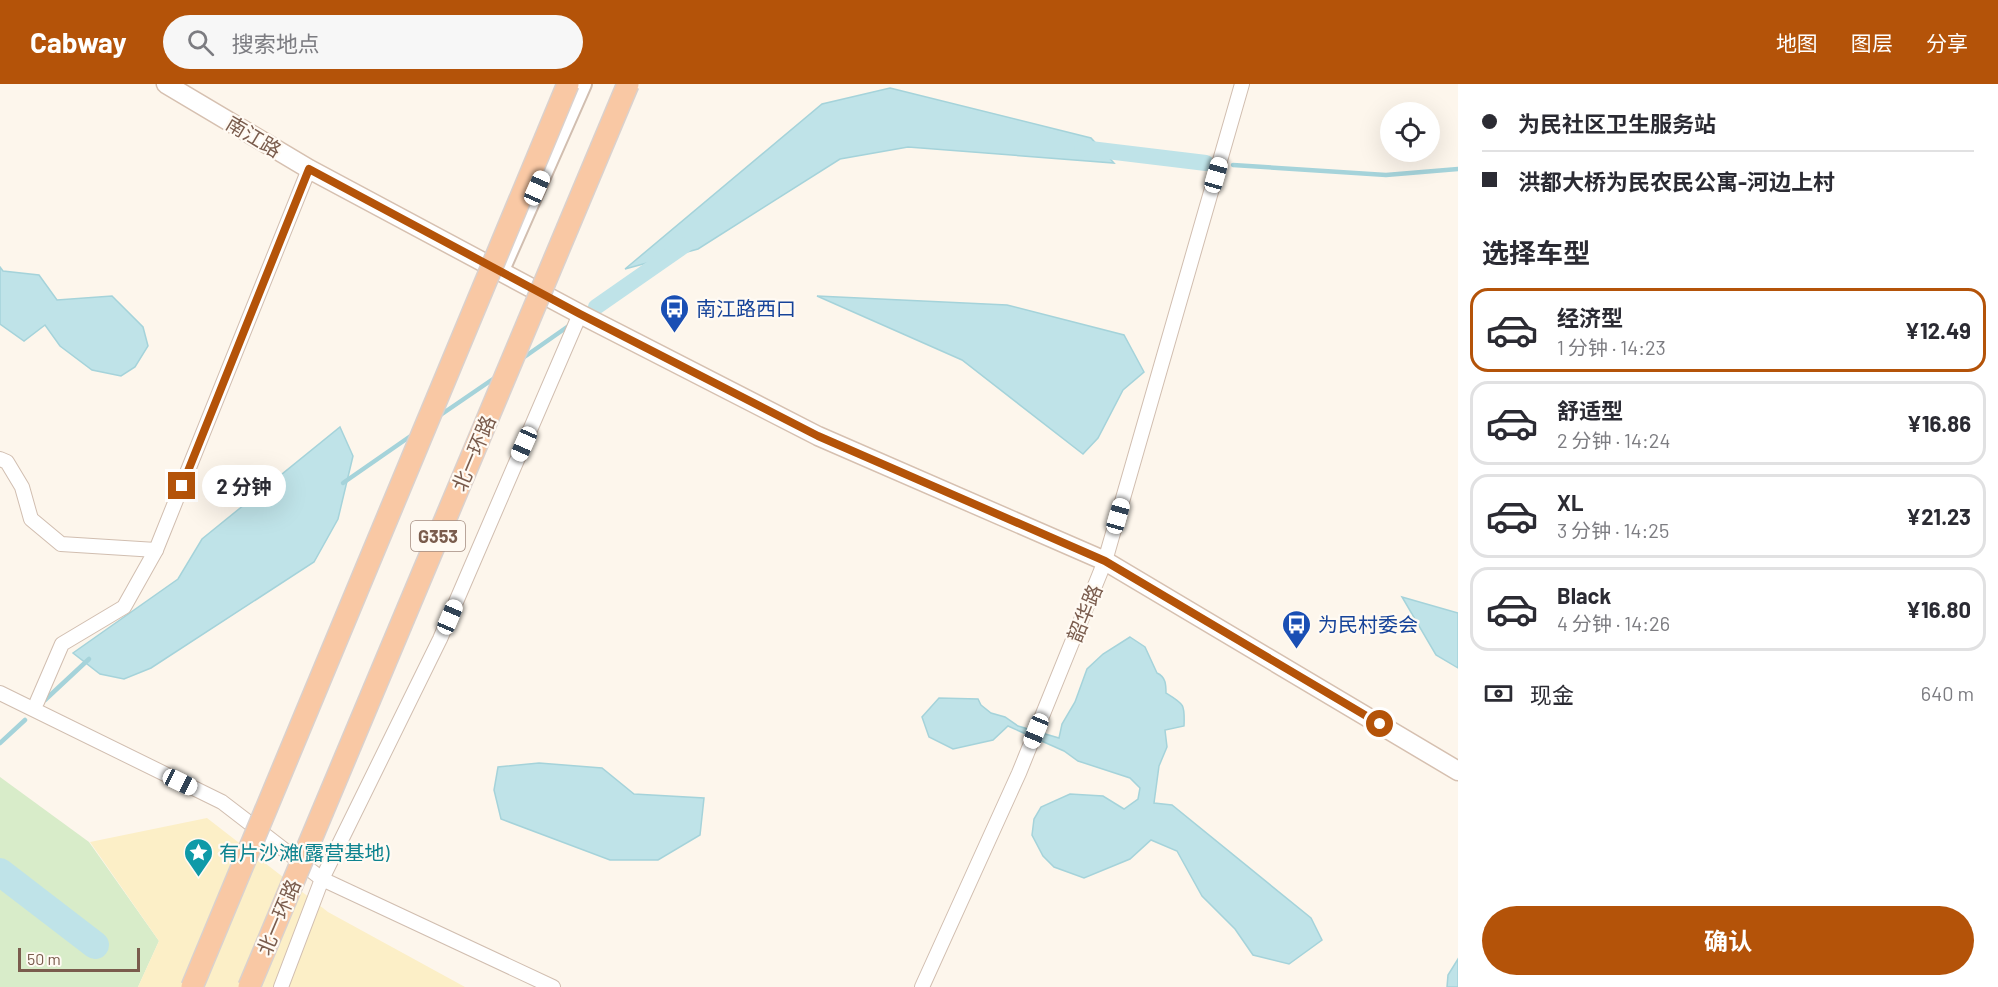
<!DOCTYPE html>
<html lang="zh">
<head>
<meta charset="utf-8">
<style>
	body { margin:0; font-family:Barlow,"Noto Sans SC",sans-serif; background:#f7f7f7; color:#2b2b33; height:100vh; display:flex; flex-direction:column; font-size:22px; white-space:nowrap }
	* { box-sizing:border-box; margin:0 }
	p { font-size:20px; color:#7c7c81 }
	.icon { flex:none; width:33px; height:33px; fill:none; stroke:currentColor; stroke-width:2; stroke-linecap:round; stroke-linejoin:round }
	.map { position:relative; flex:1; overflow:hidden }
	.panel { display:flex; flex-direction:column; background:#fff; width:540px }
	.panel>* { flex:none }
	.banner { display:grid; align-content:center; height:132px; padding:0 24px; background:#fff }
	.buttons { position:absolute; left:1380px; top:18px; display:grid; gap:12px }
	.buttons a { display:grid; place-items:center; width:60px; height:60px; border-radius:50%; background:#fff; box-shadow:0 6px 24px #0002; font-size:30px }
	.scale { position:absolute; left:18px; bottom:15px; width:122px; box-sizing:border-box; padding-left:6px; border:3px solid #7a5c4d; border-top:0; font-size:16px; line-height:21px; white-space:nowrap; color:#7a5c4d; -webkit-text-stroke:4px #fffaf3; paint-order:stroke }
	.end { position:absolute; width:27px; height:27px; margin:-14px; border:8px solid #b45309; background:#fff; box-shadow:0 0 0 3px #fff }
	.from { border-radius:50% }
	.bubble { position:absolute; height:42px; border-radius:21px; background:#fff; box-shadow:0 6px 24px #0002; font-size:20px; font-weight:700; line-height:42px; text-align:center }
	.car { position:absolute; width:18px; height:36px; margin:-18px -9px; border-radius:8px; box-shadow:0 0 4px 2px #0007; background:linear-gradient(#fff 24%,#345 0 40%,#fff 0 76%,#345 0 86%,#fff 0) }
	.banner b { display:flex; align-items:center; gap:21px; height:57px; font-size:22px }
	.banner b+b { border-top:2px solid #e1e1e2 }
	.banner i { width:15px; height:15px; background:#2b2b33 }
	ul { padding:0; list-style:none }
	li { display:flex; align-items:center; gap:18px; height:84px; margin:0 12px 9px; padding:0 12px; border:3px solid #e1e1e2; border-radius:18px }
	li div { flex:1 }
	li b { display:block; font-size:22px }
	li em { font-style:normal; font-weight:700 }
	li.current { border-color:#b45309 }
	li>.icon { width:54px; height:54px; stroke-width:1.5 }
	h2 { padding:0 24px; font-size:27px; line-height:72px }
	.pay { display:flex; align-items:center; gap:15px; height:66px; padding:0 24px; font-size:22px }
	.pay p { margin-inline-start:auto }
	.button { display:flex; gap:12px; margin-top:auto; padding:12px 24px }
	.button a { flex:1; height:69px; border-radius:36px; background:#b45309; color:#fff; font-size:24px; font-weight:700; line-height:69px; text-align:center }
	header { display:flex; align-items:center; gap:36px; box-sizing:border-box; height:84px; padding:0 30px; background:#b45309; color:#fff }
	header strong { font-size:28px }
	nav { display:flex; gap:33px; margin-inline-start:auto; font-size:21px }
	.search { width:420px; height:54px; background:#f7f7f7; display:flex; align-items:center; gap:15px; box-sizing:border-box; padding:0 21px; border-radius:33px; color:#7c7c81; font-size:22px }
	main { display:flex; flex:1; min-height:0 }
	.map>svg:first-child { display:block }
	.green { fill:#d8ecc9 }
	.sand { fill:#fcefc7 }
	.water { fill:#bfe3e8; stroke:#a5d3da; stroke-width:1.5 }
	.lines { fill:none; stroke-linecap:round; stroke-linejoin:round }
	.stream { stroke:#a5d3da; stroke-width:4.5 }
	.canal { stroke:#bfe3e8; stroke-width:16 }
	.river { stroke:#bfe3e8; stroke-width:28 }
	.minor-casing { stroke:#d1beb0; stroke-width:16 }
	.tertiary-casing { stroke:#d1beb0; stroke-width:20 }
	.secondary-casing { stroke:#d6c0b0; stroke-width:21 }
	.minor { stroke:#fff; stroke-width:14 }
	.tertiary { stroke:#fff; stroke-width:16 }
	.secondary { stroke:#fff; stroke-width:18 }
	.trunk-bridge-casing { stroke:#dad1cd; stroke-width:24; stroke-linecap:butt }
	.trunk-bridge { stroke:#f9c8a4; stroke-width:21 }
	.route { stroke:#b45309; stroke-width:8 }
	.labels { text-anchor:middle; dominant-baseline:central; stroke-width:4.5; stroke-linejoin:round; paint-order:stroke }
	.shield { fill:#fffaf3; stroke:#a28b7f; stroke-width:1.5 }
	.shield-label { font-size:18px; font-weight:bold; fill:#7a5c4d }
	.street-label { font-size:20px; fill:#7a5c4d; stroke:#fffaf3 }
	.transit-label { font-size:20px; fill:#164399; stroke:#fffaf3; text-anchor:start }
	.culture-label { font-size:20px; fill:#0d838f; stroke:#fffaf3; text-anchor:start }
</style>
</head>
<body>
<header>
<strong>Cabway</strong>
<div class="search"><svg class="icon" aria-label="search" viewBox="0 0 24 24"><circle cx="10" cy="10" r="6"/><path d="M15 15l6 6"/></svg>搜索地点</div>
<nav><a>地图</a><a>图层</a><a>分享</a></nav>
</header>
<main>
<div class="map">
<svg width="1458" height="903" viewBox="0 0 1458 903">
	<rect width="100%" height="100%" fill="#fdf6ec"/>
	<!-- green -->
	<polygon class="green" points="0,693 89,758 159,857 138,903 0,903"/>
	<!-- sand -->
	<polygon class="sand" points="207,734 328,828 465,903 138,903 159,857 90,758"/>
	<!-- water -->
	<g class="water">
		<polygon points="890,4 1091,54 1114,79 908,63 840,75 698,165 625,185 822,20"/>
		<polygon points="0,183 3,187 39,191 57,216 112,212 143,243 148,262 135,283 121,292 92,286 60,262 45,241 24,257 0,240"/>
		<polygon points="817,212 1007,221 1124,251 1144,288 1123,306 1098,354 1083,370 962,276"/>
		<polygon points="340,343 353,372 338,435 314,478 151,584 124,595 100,590 73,569 178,495 202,455"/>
		<polygon points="1402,513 1458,529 1458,584 1436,571"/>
		<path d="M1130 553 1145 563 1157 589C1166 593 1166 601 1166 609 1184 620 1185 620 1184 642L1165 646 1167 663 1159 682 1154 719 1172 721 1311 834 1322 856 1289 880 1253 871 1235 845 1202 812 1177 767 1151 756 1130 775 1084 794 1054 783 1043 772 1032 751 1034 735 1041 723 1070 710 1103 712 1124 725 1138 715 1140 704 1130 694 1078 677 1064 667 1008 642 993 656 953 665 929 653 922 633 939 614 978 615 981 621 991 629 1005 633 1018 642 1059 654 1062 640 1075 618 1087 585 1103 570Z"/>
		<polygon points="539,679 602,684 634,710 704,714 700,751 658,776 610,776 501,735 494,706 498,683"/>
		<polygon points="1458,875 1458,903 1447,903 1448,891"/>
	</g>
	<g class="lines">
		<!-- stream -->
		<g class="stream">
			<polyline points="1233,81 1386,91 1458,85"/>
			<polyline points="520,276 570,241"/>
			<polyline points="439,332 496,293"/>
			<polyline points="343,399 415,349"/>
			<polyline points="45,616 89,575"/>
			<polyline points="0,659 25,636"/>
		</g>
		<!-- canal -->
		<g class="canal">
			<polyline points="1082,64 1206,79"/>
			<polyline points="596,223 685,161"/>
		</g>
		<!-- river -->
		<polyline class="river" points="0,788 95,861"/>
		<defs>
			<g id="minor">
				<polyline points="0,375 7,378 22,403 31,435 61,460 156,466"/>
				<polyline points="0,609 222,718 322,795 553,903"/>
				<polyline points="37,618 62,560 124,523 156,466 309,85"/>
				<polyline points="281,903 322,795 440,555 580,230"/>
				<polyline points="922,903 1019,689 1105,477 1242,0"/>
			</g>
			<polyline id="tertiary" points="501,186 583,0"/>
			<polyline id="secondary" points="166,0 309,85 580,230 818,352 1105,477 1458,687"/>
		</defs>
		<!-- minor casing -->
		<use href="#minor" class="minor-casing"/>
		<!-- tertiary casing -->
		<use href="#tertiary" class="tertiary-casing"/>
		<!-- secondary casing -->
		<use href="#secondary" class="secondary-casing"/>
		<!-- minor -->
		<use href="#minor" class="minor"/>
		<!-- tertiary -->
		<use href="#tertiary" class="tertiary"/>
		<!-- secondary -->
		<use href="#secondary" class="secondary"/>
		<defs>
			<g id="trunk-bridge">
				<polyline points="192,903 568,0"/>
				<polyline points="249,903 628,0"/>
			</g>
		</defs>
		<!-- trunk-bridge casing -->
		<use href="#trunk-bridge" class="trunk-bridge-casing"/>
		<!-- trunk-bridge -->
		<use href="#trunk-bridge" class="trunk-bridge"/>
	</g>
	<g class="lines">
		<!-- route -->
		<polyline class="route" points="182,402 309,85 580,230 818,352 1105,477 1380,640"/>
	</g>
	<!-- icons -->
	<defs>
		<symbol id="bus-pin" viewBox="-11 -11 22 30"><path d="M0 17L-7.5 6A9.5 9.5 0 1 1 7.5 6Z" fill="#1a4fb4" stroke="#fffaf3"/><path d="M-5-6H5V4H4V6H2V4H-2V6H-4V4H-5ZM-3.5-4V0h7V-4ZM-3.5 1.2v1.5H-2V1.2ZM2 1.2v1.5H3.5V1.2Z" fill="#fff"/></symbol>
		<symbol id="sight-pin" viewBox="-11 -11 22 30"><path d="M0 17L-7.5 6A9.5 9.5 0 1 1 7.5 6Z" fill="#0f9aa8" stroke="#fffaf3"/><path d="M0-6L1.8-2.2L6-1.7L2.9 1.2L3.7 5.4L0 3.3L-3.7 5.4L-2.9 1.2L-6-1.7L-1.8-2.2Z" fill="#fff"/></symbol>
	</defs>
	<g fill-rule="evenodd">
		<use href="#bus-pin" x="658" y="208" width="33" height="45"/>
		<use href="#bus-pin" x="1280" y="524" width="33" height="45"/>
		<use href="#sight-pin" x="182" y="752" width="33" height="45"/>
	</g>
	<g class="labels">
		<!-- shield labels -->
		<rect class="shield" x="411" y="437" width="54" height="30" rx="4.5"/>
		<g class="shield-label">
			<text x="438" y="452">G353</text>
		</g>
		<!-- street labels -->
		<g class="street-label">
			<text transform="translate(254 52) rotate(31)">南江路</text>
			<text transform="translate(473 369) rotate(-67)">北一环路</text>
			<text transform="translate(1084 529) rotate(-68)">韶华路</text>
			<text transform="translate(278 833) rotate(-67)">北一环路</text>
		</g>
		<!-- transit labels -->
		<g class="transit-label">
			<text x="696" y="224">南江路西口</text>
			<text x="1318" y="540">为民村委会</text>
		</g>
		<!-- culture labels -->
		<g class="culture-label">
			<text x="219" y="768">有片沙滩(露营基地)</text>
		</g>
	</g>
</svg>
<div class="buttons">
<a><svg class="icon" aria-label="locate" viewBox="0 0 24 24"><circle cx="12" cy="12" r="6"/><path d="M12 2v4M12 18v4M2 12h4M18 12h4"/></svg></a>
</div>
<div class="scale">50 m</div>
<i class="end from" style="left:1380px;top:640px"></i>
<i class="end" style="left:182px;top:402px"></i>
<div class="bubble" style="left:202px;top:381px;width:84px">2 分钟</div>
<i class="car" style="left:1216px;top:91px;rotate:16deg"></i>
<i class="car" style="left:537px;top:104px;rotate:24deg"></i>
<i class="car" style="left:524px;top:360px;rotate:204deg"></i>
<i class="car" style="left:1118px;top:432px;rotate:16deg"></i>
<i class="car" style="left:450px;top:533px;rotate:23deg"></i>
<i class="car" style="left:1036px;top:647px;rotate:202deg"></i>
<i class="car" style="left:180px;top:698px;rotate:116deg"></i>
</div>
<section class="panel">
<div class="banner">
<b><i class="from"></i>为民社区卫生服务站</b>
<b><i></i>洪都大桥为民农民公寓-河边上村</b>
</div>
<h2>选择车型</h2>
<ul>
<li class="current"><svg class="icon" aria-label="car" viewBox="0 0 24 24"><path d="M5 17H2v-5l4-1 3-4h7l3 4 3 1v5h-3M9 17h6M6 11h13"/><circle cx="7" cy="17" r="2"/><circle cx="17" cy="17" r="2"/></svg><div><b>经济型</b><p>1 分钟 · 14:23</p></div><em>¥12.49</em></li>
<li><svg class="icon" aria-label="car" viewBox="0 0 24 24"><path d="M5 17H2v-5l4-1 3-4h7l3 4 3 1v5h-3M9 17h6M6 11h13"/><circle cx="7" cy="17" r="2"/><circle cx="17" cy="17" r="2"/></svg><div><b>舒适型</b><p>2 分钟 · 14:24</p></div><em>¥16.86</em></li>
<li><svg class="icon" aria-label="car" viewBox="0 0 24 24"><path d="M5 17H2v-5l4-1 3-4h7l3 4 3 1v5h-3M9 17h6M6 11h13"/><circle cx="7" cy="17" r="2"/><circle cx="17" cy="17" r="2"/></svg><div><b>XL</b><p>3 分钟 · 14:25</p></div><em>¥21.23</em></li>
<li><svg class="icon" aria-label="car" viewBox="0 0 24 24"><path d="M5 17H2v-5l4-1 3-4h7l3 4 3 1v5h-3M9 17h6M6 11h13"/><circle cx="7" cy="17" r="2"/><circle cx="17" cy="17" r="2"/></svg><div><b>Black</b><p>4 分钟 · 14:26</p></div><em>¥16.80</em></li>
</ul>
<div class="pay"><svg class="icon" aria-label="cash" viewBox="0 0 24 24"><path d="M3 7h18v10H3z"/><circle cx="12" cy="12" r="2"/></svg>现金<p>640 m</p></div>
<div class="button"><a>确认</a></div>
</section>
</main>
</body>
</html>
